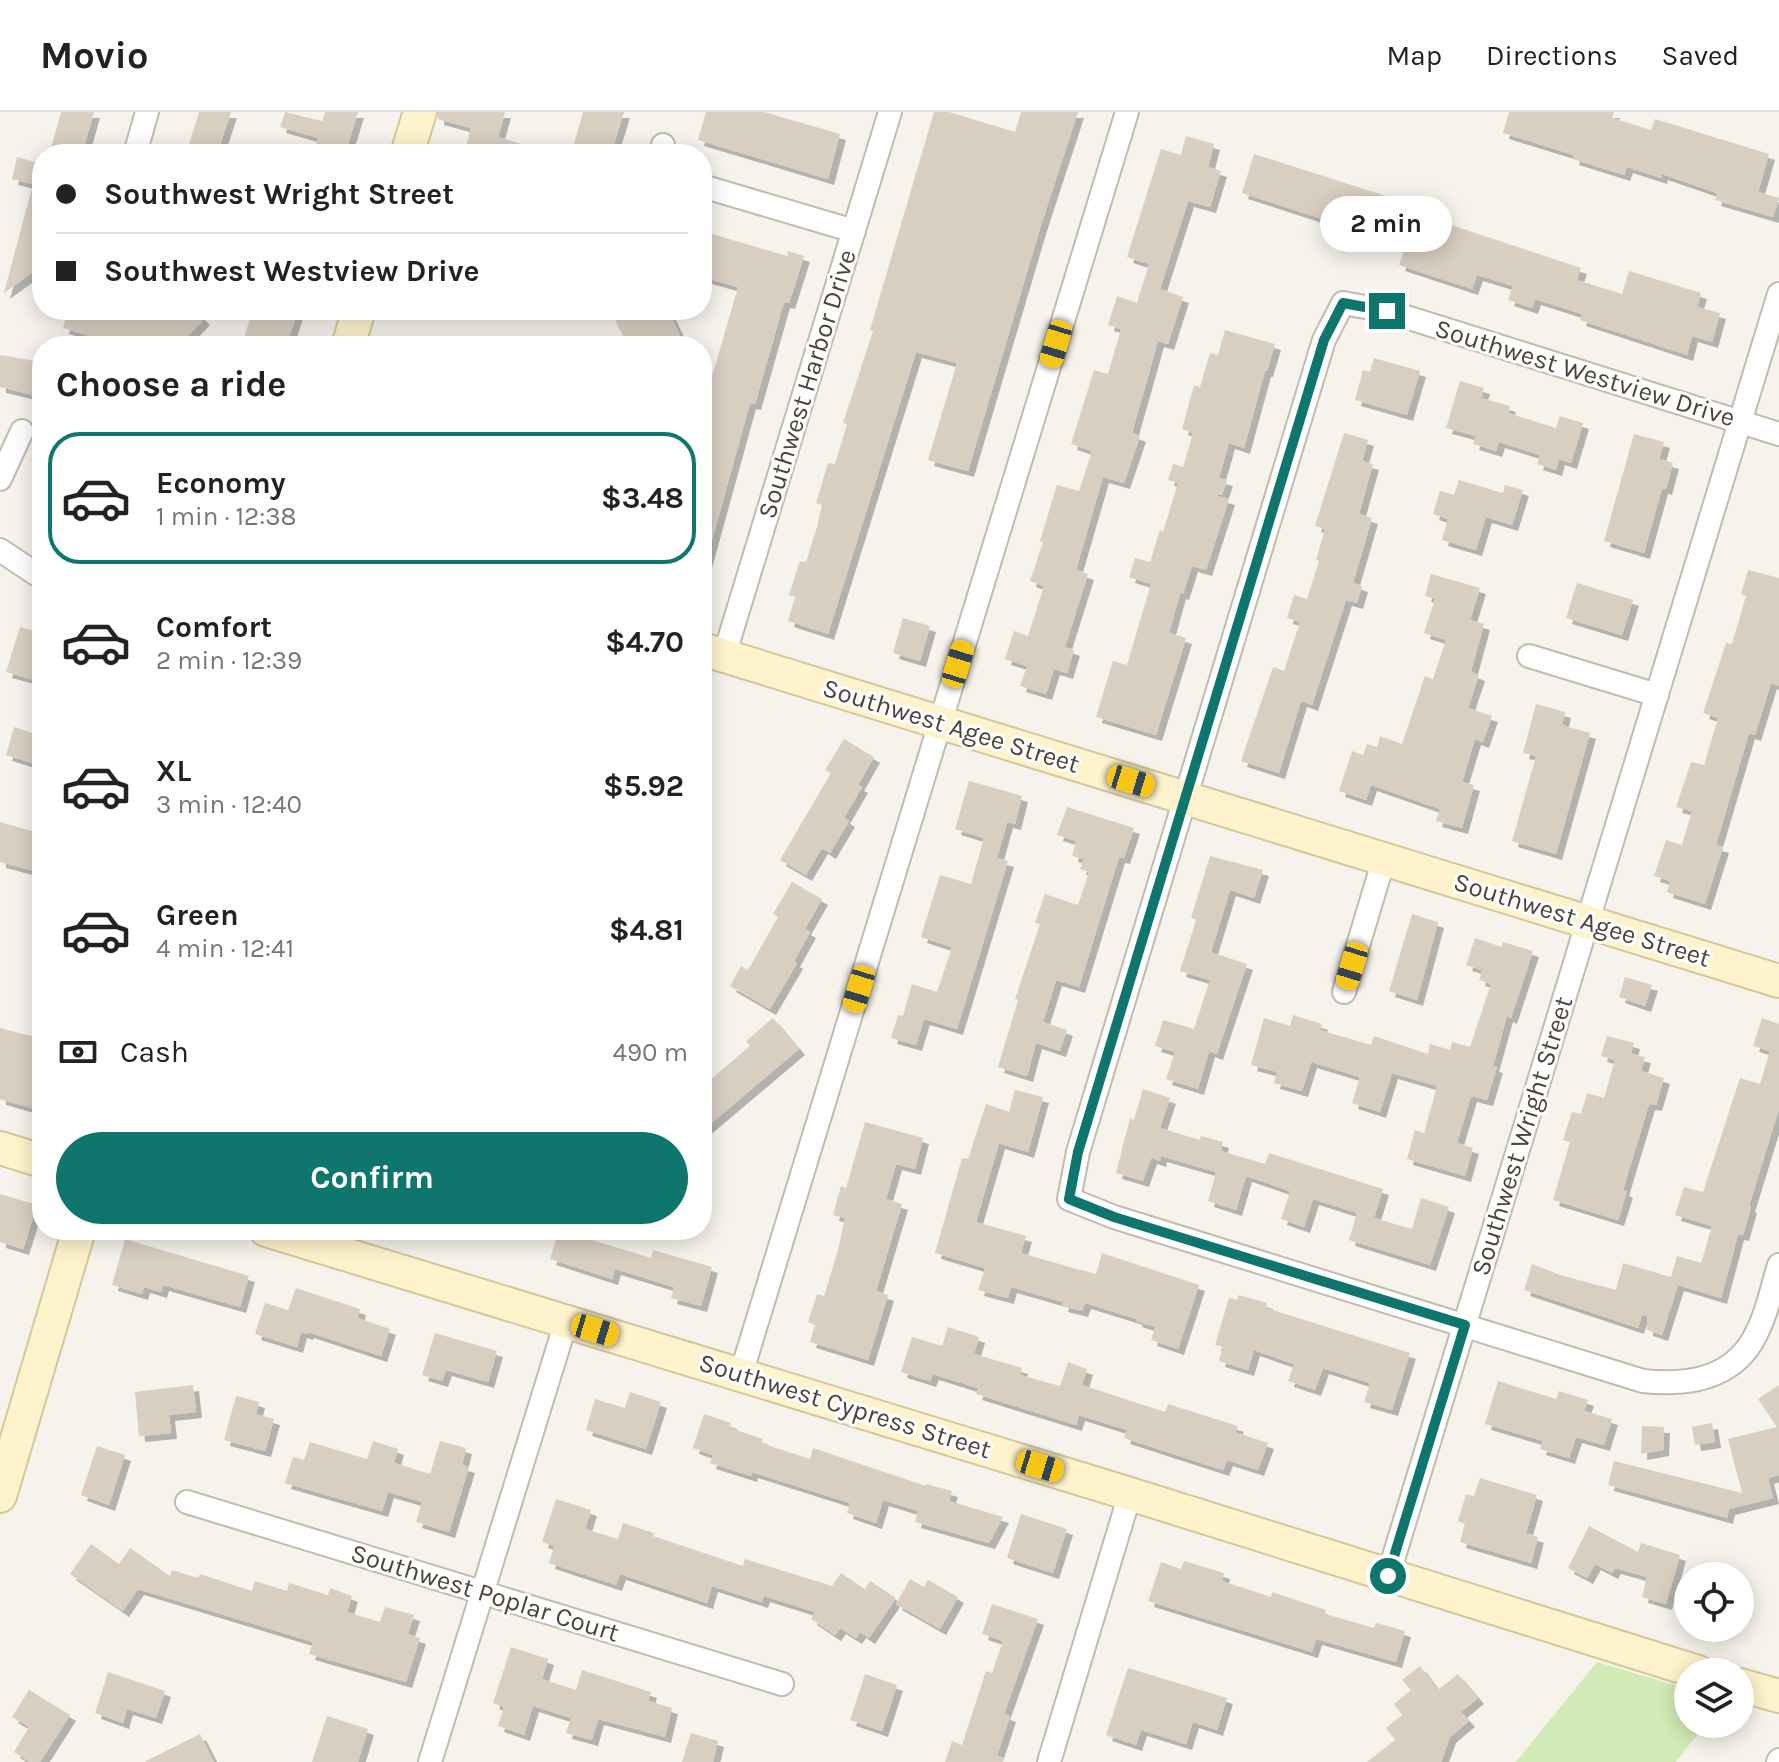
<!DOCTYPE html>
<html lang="en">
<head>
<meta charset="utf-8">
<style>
	body { margin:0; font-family:Karla,sans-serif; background:#f2f2f2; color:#222; height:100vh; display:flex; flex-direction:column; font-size:30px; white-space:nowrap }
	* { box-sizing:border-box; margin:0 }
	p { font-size:26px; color:#767676 }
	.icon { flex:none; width:44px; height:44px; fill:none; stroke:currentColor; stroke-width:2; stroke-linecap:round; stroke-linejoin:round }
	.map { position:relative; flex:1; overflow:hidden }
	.sheet { position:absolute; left:32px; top:224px; width:680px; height:904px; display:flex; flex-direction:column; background:#fff; border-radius:32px; box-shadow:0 4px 20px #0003 }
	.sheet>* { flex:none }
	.hud { position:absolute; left:32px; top:32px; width:680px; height:176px; border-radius:32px; box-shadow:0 4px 20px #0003; display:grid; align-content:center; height:176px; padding:0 24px; background:#fff }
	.tools { position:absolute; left:1674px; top:1450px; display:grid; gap:16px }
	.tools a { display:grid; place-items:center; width:80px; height:80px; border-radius:50%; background:#fff; box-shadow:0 4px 20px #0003; font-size:40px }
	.end { position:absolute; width:36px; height:36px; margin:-18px; border:10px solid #0f766e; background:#fff; box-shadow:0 0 0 4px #fff }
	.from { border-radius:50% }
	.bubble { position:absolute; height:56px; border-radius:28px; background:#fff; box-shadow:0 4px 20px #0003; font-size:26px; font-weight:700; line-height:56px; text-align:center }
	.car { position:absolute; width:24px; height:48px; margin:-24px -12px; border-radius:10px; box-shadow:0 0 6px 2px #0007; background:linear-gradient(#f5c518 24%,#345 0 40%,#f5c518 0 76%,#345 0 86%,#f5c518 0) }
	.hud b { display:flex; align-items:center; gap:28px; height:76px; font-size:30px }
	.hud b+b { border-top:2px solid #e0e0e0 }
	.hud i { width:20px; height:20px; background:#222 }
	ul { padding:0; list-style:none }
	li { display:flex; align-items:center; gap:24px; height:132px; margin:0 16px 12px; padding:0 8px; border:4px solid transparent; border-radius:32px }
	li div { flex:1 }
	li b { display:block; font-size:30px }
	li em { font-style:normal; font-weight:700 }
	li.active { border-color:#0f766e }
	li>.icon { width:72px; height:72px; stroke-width:1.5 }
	h2 { padding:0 24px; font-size:36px; line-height:96px }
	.pay { display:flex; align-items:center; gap:20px; height:88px; padding:0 24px; font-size:30px }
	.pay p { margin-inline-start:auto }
	.primary-button { display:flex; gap:16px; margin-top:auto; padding:16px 24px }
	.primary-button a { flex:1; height:92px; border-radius:48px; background:#0f766e; color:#fff; font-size:32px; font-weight:700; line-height:92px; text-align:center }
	header { display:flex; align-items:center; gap:48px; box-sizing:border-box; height:112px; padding:0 40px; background:#fff; border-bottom:2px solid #e0e0e0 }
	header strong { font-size:38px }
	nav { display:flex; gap:44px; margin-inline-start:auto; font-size:28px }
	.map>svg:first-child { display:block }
	.green { fill:#d2eab5 }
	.building { fill:#d8cfc1; filter:url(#shadow) }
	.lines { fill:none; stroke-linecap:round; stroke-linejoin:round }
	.street-casing { stroke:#c2bbae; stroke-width:26 }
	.secondary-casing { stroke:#d6c79b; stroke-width:36 }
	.street { stroke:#fff; stroke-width:22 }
	.secondary { stroke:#fff3cd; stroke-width:32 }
	.route { stroke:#0f766e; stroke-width:10 }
	.labels { text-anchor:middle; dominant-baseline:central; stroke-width:6; stroke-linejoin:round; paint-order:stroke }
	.street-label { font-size:26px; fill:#4b4439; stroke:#fff }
</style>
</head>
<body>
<header>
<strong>Movio</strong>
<nav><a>Map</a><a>Directions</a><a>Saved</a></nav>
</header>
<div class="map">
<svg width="1779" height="1650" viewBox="0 0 1779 1650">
	<defs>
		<filter id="shadow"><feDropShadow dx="6" dy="6" stdDeviation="0" flood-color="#0004"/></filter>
	</defs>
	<rect width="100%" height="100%" fill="#f6f3ec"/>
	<!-- green -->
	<polygon class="green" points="1597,1550 1688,1577 1688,1612 1705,1612 1676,1650 1516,1650"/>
	<!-- building -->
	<g class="building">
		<polygon points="61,0 94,0 82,42 51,36"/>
		<polygon points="199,0 231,0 217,42 186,42"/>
		<polygon points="285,0 322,9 325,0 358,0 345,42 313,42 318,26 280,15"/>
		<polygon points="438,0 505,0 498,25 539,37 538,42 496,42 466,34 471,16 438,7"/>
		<polygon points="583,0 624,0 611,42 571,42"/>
		<polygon points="706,0 764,0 840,22 828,67 698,28"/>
		<polygon points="934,0 949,0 1015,20 1021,0 1078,0 1041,113 968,359 928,348 957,251 916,240 828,522 788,509 795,485 789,483 800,449 806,450 817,415 822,393 816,391 828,351 835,352 847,312 843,311 873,219 870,218"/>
		<polygon points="1509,0 1614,0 1612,6 1651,18 1655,7 1769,42 1758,80 1779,86 1773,105 1715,88 1717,81 1662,62 1661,66 1627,55 1624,63 1573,47 1574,43 1503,21"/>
		<polygon points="1186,24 1214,32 1208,55 1221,59 1210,95 1188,89 1160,177 1183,185 1168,232 1158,229 1132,321 1140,324 1124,371 1103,365 1076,458 1088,462 1065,535 1074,538 1067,561 1054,557 1046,582 1020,574 1027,554 1005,547 1014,519 1028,524 1044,474 1030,469 1043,430 1040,429 1057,373 1079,379 1092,339 1071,332 1094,258 1108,262 1121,217 1108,213 1117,184 1137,191 1149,152 1127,145 1161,37 1181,43"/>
		<polygon points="1254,42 1411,92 1409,99 1581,156 1577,168 1622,182 1629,159 1701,181 1697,195 1720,201 1712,230 1692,224 1687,243 1580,208 1582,202 1535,187 1532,196 1508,188 1513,174 1477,163 1472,177 1399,153 1405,135 1348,118 1346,123 1322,115 1325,108 1242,81"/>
		<polygon points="17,45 42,52 42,167 33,160 4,181 33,72 12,67"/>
		<polygon points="702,119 787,144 788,139 804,144 789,191 784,190 755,292 750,291 706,450 702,450 702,299 738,175 702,165"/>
		<polygon points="68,198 195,198 204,207 179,234 124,234 63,216"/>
		<polygon points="253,198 298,198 286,234 241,234"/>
		<polygon points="610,198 668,198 680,223 659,234 628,234"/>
		<polygon points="1225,218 1275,232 1267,259 1265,259 1244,336 1229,331 1219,366 1227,368 1222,383 1214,383 1229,387 1206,458 1192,454 1183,482 1180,481 1169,521 1186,526 1156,623 1096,605 1113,549 1127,553 1151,472 1129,465 1135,446 1150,450 1160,418 1163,420 1178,371 1168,368 1173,352 1183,355 1193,321 1182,317 1194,273 1200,275 1210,241 1218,243"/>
		<polygon points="0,243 42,250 42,285 0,275"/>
		<polygon points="1374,246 1420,259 1407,303 1355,288 1363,258 1370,260"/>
		<polygon points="1460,269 1484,276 1481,286 1510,294 1508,301 1556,316 1560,304 1583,311 1571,351 1559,347 1556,358 1537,352 1540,343 1499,330 1496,339 1473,332 1476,324 1446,316"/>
		<polygon points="1344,321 1368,328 1362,349 1373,352 1359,402 1372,406 1353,471 1362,474 1357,491 1346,488 1312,593 1301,589 1279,661 1241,649 1273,555 1284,559 1300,510 1287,506 1294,483 1307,487 1319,449 1316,448 1325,417 1315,414"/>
		<polygon points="1634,322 1664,330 1659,347 1673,351 1666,377 1662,376 1644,441 1604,429"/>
		<polygon points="1459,368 1503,381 1505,373 1523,378 1512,413 1486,405 1476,438 1442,428 1448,407 1433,402 1440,379 1454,383"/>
		<polygon points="1748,458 1779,466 1779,574 1771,571 1755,623 1749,621 1716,733 1723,735 1705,792 1667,780 1670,769 1654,764 1666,728 1682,733 1692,699 1676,695 1691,650 1704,653 1718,606 1703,601 1726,531 1732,532 1746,484 1741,482"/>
		<polygon points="1431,462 1480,476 1470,508 1484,512 1471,560 1479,563 1468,596 1492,604 1483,630 1475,627 1462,670 1474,673 1462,716 1436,709 1440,697 1371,673 1366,688 1339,679 1352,639 1363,643 1367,632 1377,635 1380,624 1402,632 1425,564 1433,567 1446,528 1424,521 1435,487 1425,484"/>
		<polygon points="1577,471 1633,488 1622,523 1566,506"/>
		<polygon points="903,506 930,514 920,549 893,541"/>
		<polygon points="20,515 42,521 42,570 6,560"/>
		<polygon points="1536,592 1565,600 1562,613 1590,621 1556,742 1512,729 1536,644 1523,641"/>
		<polygon points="14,615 42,624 42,654 6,643"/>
		<polygon points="844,627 874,645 858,673 862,675 844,706 849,709 830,741 822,736 806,763 780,748 831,661 825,658"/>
		<polygon points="969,669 1022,684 1015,712 1007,710 997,746 1008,749 957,917 924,907 916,933 891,926 898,903 903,904 912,872 937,880 952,835 921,825 940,763 971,772 984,726 955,717"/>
		<polygon points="1067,695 1134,716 1124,746 1119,745 1079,875 1056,868 1043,910 1067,918 1060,939 1036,931 1027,964 998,955 1018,888 1015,887 1040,812 1035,811 1045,782 1078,793 1089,760 1080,757 1084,747 1072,744 1076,729 1057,723"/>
		<polygon points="0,710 42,722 42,732 34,759 0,750"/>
		<polygon points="1210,744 1263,758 1254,786 1230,778 1211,840 1247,852 1217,942 1209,939 1198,977 1166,967 1175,940 1155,934 1163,908 1194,917 1210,868 1180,859 1196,808 1191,806"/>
		<polygon points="792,770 822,787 805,817 810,820 794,849 797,851 770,897 730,874 741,854 748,858 778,805 773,802"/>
		<polygon points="1412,802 1438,810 1417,888 1389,879"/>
		<polygon points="1475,826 1502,835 1503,830 1533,839 1511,906 1507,904 1493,954 1497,955 1487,988 1471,984 1457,1031 1473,1036 1465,1064 1407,1047 1415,1018 1424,1021 1437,974 1392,961 1380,1000 1352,991 1360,965 1311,950 1302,979 1274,971 1277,960 1251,953 1264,906 1290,914 1293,903 1322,912 1320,918 1371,933 1374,924 1428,942 1430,932 1450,938 1452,930 1470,935 1491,872 1479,868 1482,858 1466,853"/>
		<polygon points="1625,865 1652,873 1645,894 1619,885"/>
		<polygon points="773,906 799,937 702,1019 702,975 750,934 746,929"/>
		<polygon points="1762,906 1779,912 1779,997 1749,1094 1751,1095 1743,1123 1738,1122 1721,1186 1678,1173 1662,1223 1647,1218 1647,1204 1642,1203 1638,1216 1524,1178 1532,1152 1560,1163 1616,1178 1623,1151 1671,1165 1677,1144 1701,1151 1712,1114 1675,1103 1684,1075 1703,1080 1740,966 1760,972 1770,939 1753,934"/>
		<polygon points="0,916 42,927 42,999 0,987"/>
		<polygon points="1607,924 1634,931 1631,942 1645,945 1641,959 1664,966 1656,993 1649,992 1623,1078 1627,1080 1618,1108 1553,1088 1570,1030 1563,1028 1572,1000 1581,1002 1587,981 1604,986 1615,948 1601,944"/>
		<polygon points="1143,977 1170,986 1160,1016 1200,1028 1201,1024 1223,1030 1221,1039 1265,1052 1269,1041 1383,1077 1374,1106 1412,1117 1421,1086 1449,1095 1430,1153 1349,1128 1357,1101 1313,1087 1304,1115 1281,1107 1290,1079 1246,1064 1236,1098 1208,1089 1216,1060 1161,1044 1160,1049 1151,1046 1143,1069 1116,1061 1130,1006 1134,1008"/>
		<polygon points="1015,978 1043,985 1028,1040 999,1031 976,1110 1026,1124 1021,1141 1073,1156 1096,1162 1102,1141 1199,1173 1178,1237 1151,1228 1155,1215 1136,1209 1137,1207 1085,1191 1082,1199 1062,1194 1063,1190 1011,1175 1008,1186 978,1178 985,1156 935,1141 962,1046 968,1047 986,992 1009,1000"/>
		<polygon points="865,1010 923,1026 915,1057 896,1052 886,1087 902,1092 876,1179 888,1183 868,1248 810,1230 815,1213 808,1210 817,1182 824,1184 838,1138 845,1106 833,1103 841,1074 846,1076"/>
		<polygon points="0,1082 37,1093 23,1137 0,1130"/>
		<polygon points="559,1118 651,1146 653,1138 712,1155 701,1194 671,1186 674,1175 615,1157 612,1167 550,1147"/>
		<polygon points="125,1127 249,1164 240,1195 163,1173 161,1180 144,1175 142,1182 112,1173"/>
		<polygon points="296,1176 360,1197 358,1206 390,1217 381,1244 308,1220 307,1222 301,1220 297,1235 255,1222 265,1191 288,1198"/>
		<polygon points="1239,1183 1267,1191 1266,1196 1410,1241 1392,1298 1364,1290 1370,1271 1323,1256 1315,1278 1288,1269 1294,1252 1254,1238 1248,1258 1219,1249 1223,1235 1215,1233 1229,1186 1237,1188"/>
		<polygon points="948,1215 979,1225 974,1242 1022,1256 1020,1263 1060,1274 1068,1250 1087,1257 1082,1273 1165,1300 1168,1292 1238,1314 1235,1320 1268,1331 1258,1358 1227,1348 1223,1358 1124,1326 1127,1318 1079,1303 1076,1313 976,1282 978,1276 933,1262 930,1269 901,1260 912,1225 942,1234"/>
		<polygon points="435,1221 497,1239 488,1270 446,1258 442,1269 422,1263"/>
		<polygon points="1498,1269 1556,1287 1559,1279 1588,1288 1584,1299 1612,1307 1604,1333 1576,1325 1569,1346 1540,1337 1543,1329 1485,1312"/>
		<polygon points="193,1273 196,1300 169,1303 171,1321 139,1324 135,1280"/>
		<polygon points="1779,1273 1779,1363 1768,1366 1773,1386 1729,1397 1727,1406 1608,1373 1614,1349 1742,1381 1728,1327 1777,1315 1758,1287"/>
		<polygon points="630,1280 661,1290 646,1337 586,1318 595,1287 625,1296"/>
		<polygon points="236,1284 259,1290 256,1302 274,1307 265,1339 224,1328"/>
		<polygon points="704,1302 731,1311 730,1316 763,1327 761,1331 810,1347 813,1336 926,1374 926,1372 952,1379 949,1389 1003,1405 989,1431 915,1410 918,1399 883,1388 876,1411 847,1401 850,1391 752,1360 751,1364 710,1351 713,1343 693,1336"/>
		<polygon points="1712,1311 1715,1330 1695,1333 1692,1315"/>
		<polygon points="1642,1314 1664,1315 1663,1338 1641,1342"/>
		<polygon points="373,1329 398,1337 394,1351 430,1362 440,1329 466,1336 462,1353 469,1355 449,1420 416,1410 422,1390 388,1380 382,1399 285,1371 293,1345 304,1348 310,1330 367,1347"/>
		<polygon points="97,1334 125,1343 109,1393 81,1383"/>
		<polygon points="1480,1366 1537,1383 1526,1421 1538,1425 1531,1451 1460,1430 1465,1412 1458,1409 1466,1382 1474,1384"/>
		<polygon points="556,1387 591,1398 585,1417 618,1427 623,1411 654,1421 653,1424 743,1454 745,1447 832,1474 841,1461 865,1477 870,1469 896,1486 869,1526 860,1520 856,1526 840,1516 835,1523 811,1507 815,1500 764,1484 762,1490 712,1474 707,1491 620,1462 616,1473 549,1451 554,1434 542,1430"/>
		<polygon points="1021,1402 1067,1417 1053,1461 1007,1446"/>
		<polygon points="1589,1414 1638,1440 1641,1431 1680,1443 1666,1492 1642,1485 1647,1465 1615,1456 1612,1461 1595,1452 1587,1466 1568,1456"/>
		<polygon points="91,1432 119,1452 130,1436 170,1464 172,1458 198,1466 200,1462 252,1479 255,1469 287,1479 289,1471 328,1483 330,1476 352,1484 347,1500 380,1510 385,1495 414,1503 408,1522 420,1526 406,1570 309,1542 313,1530 138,1477 123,1499 70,1462"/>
		<polygon points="1184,1449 1224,1461 1222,1469 1271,1485 1272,1480 1326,1498 1325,1502 1374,1516 1376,1511 1405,1519 1396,1550 1316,1527 1312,1540 1148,1489 1161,1450 1181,1457"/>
		<polygon points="910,1467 924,1475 928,1468 958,1485 940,1517 896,1492"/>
		<polygon points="992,1492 1038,1507 1004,1602 1010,1604 997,1644 1004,1646 1003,1650 945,1650 952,1629 962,1633 986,1559 992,1561 1003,1529 982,1522"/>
		<polygon points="511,1535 548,1547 542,1567 576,1578 582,1558 651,1580 648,1589 672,1596 665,1625 598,1607 592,1628 566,1621 571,1606 533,1594 524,1623 498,1614 504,1595 493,1591"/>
		<polygon points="1420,1554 1438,1578 1458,1562 1478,1586 1461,1600 1469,1609 1450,1625 1441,1650 1367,1650 1395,1628 1386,1616 1402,1603 1394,1592 1411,1578 1402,1568"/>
		<polygon points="1128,1556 1227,1586 1217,1618 1193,1610 1186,1632 1141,1618 1136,1633 1106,1623"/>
		<polygon points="108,1560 165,1579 156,1606 127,1597 123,1611 95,1601"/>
		<polygon points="865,1562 897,1573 882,1619 850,1608"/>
		<polygon points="29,1578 70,1603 40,1650 30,1650 14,1640 29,1615 12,1605"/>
		<polygon points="327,1604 368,1617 358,1650 312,1650"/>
		<polygon points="691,1621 718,1629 713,1650 682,1650"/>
		<polygon points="200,1622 214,1650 144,1650"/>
	</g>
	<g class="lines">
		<defs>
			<g id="street">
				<polyline points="135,42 147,0"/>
				<polyline points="662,42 663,33"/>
				<polyline points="702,74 854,119"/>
				<path d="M1779 322 1387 199 1343 191 1324 228 1078 1040 1069 1087 1114 1105 1643 1269C1691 1274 1737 1266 1758 1218 1768 1198 1772 1175 1779 1153"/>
				<polyline points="0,367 22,319"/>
				<polyline points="0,438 42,466"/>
				<polyline points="724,544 890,0"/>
				<polyline points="1529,544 1657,583"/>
				<polyline points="1344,880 1384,747"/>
				<polyline points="741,1262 1127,0"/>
				<polyline points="187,1390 782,1572"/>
				<polyline points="1388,1464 1779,182"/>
				<polyline points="430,1650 566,1210"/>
				<polyline points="1049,1650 1130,1382"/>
				<polyline points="1778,1650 1779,1648"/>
			</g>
			<g id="secondary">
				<polyline points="407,42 420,0"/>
				<polyline points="348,234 359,198"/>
				<polyline points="702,537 1779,869"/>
				<polyline points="0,1036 42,1049"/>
				<polyline points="266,1118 1130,1382 1698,1560"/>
				<polyline points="0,1384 79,1118"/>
				<polyline points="1740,1573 1779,1584"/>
			</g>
		</defs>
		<!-- street casing -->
		<use href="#street" class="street-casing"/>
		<!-- secondary casing -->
		<use href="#secondary" class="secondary-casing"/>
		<!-- street -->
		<use href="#street" class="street"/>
		<!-- secondary -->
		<use href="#secondary" class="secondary"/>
	</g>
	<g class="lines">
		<!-- route -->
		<polyline class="route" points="1387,199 1343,191 1324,228 1078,1040 1069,1087 1114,1105 1465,1213 1388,1464"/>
	</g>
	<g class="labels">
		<!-- street labels -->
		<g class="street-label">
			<text transform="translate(1585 261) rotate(17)">Southwest Westview Drive</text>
			<text transform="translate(807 272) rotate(-73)">Southwest Harbor Drive</text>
			<text transform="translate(951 614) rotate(17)">Southwest Agee Street</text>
			<text transform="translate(1582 808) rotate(17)">Southwest Agee Street</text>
			<text transform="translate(1522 1024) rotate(-73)">Southwest Wright Street</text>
			<text transform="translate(845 1294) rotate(17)">Southwest Cypress Street</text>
			<text transform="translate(485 1481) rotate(17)">Southwest Poplar Court</text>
		</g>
	</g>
</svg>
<div class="tools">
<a><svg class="icon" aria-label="locate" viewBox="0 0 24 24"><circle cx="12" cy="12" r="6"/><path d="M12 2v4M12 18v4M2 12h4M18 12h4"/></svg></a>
<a><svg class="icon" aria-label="layers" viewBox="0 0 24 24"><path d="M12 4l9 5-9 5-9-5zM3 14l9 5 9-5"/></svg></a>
</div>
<i class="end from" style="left:1388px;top:1464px"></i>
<i class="end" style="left:1387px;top:199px"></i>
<div class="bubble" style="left:1320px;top:84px;width:132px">2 min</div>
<i class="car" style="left:1056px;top:232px;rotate:197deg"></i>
<i class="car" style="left:958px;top:552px;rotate:17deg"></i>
<i class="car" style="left:1131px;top:669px;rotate:107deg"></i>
<i class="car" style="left:1352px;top:854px;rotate:197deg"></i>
<i class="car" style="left:859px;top:877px;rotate:197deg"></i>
<i class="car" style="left:595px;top:1218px;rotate:107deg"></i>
<i class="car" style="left:1040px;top:1354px;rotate:107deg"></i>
<div class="hud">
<b><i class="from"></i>Southwest Wright Street</b>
<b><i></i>Southwest Westview Drive</b>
</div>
<section class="sheet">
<h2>Choose a ride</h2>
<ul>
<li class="active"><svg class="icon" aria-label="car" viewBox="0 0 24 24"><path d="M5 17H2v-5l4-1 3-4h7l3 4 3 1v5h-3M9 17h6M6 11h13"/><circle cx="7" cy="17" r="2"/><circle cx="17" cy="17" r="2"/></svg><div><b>Economy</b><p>1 min · 12:38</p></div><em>$3.48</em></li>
<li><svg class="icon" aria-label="car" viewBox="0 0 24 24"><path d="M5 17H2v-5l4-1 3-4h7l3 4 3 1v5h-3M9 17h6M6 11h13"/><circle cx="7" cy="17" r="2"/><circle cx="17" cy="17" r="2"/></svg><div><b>Comfort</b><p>2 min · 12:39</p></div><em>$4.70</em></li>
<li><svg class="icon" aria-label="car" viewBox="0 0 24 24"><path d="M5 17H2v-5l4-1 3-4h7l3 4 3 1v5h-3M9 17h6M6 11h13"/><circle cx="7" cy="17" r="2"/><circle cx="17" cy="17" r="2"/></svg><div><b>XL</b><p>3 min · 12:40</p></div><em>$5.92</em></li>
<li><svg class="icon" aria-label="car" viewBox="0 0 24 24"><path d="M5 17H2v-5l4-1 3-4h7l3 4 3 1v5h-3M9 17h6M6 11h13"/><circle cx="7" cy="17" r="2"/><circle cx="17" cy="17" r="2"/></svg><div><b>Green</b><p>4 min · 12:41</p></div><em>$4.81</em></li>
</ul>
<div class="pay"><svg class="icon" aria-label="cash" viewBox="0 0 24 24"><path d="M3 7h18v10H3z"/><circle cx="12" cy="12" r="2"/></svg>Cash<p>490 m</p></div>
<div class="primary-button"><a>Confirm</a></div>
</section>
</div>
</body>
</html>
